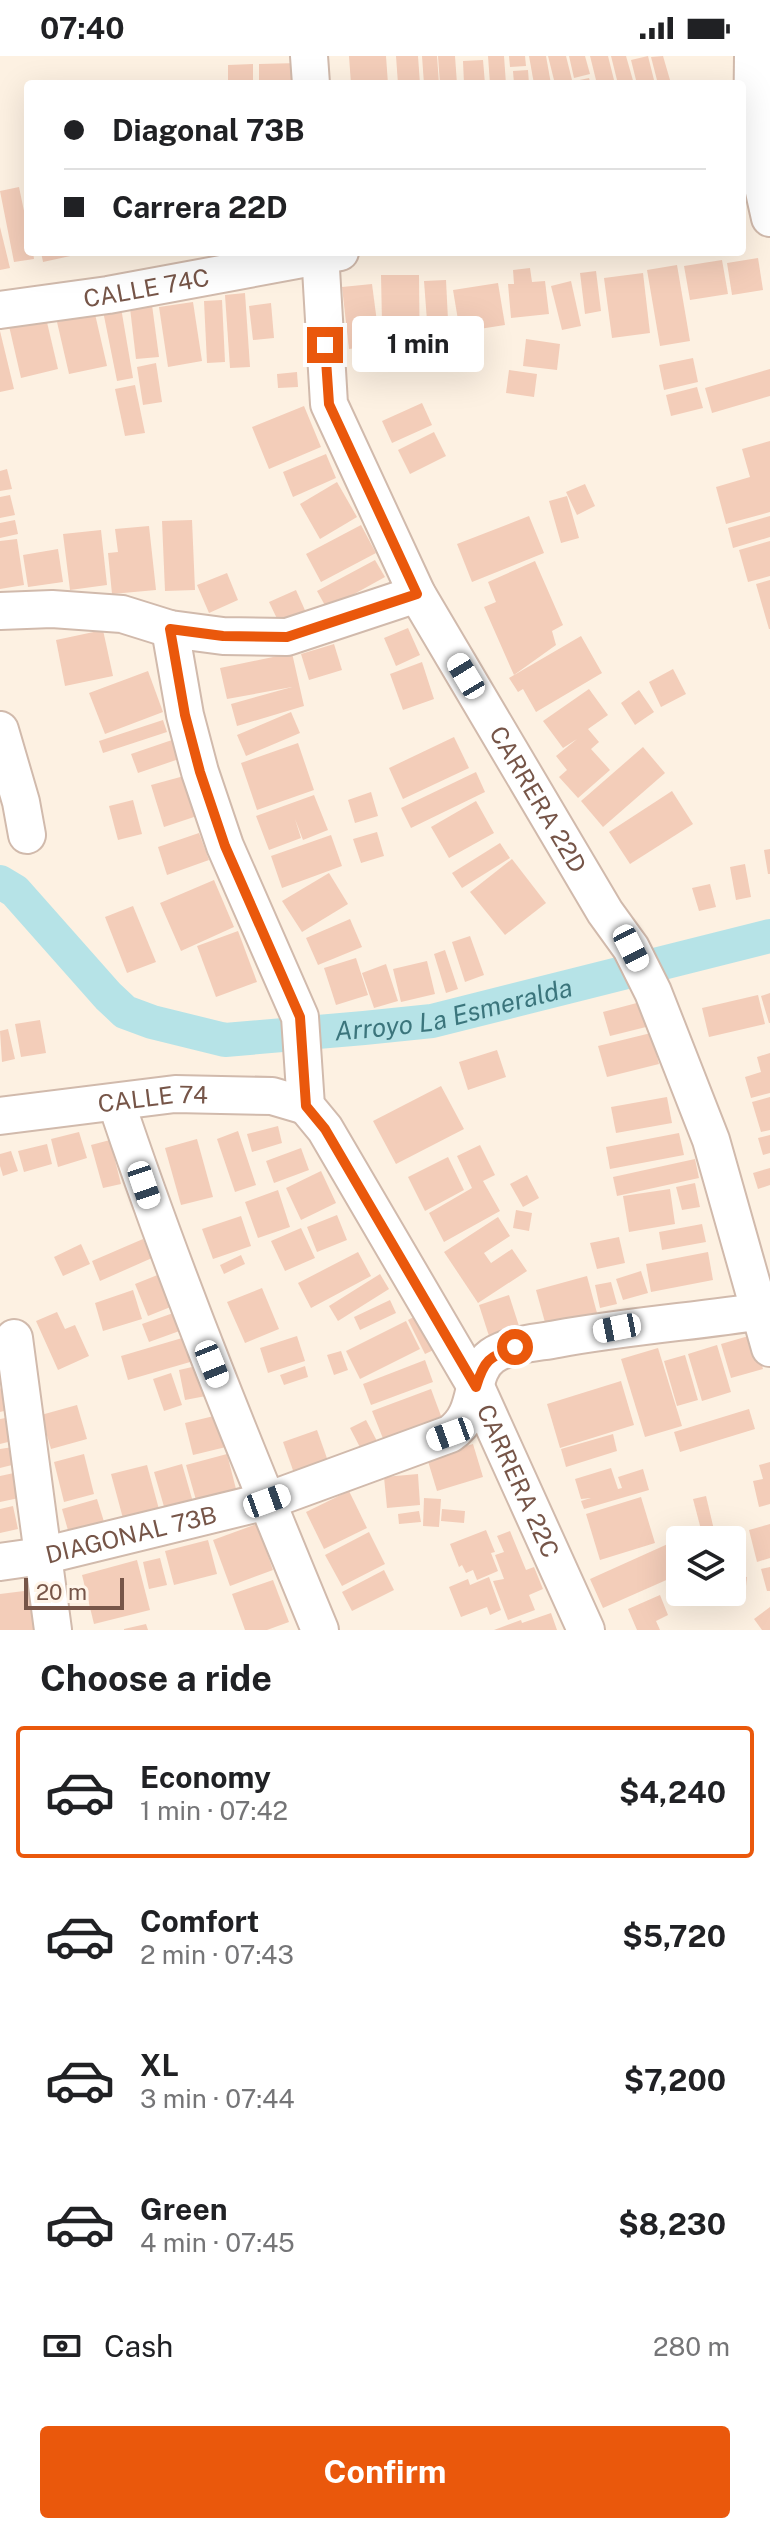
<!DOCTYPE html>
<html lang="en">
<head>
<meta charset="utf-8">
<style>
	body { margin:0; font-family:"Public Sans",sans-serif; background:#f6f6f6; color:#202124; height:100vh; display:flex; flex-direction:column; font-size:30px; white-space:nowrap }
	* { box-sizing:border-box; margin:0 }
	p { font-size:26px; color:#757577 }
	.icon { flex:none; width:44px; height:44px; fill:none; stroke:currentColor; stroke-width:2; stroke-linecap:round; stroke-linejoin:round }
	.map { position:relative; height:1574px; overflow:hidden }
	.drawer { display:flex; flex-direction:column; background:#fff; flex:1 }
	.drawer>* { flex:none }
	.hud { position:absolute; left:24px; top:24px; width:722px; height:176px; border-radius:8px; box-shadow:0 8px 32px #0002; display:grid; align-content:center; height:176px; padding:0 40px; background:#fff }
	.tools { position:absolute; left:666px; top:1470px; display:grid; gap:16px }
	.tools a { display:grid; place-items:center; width:80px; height:80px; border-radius:8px; background:#fff; box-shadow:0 8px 32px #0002; font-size:40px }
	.scale { position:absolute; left:24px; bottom:20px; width:100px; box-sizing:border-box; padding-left:8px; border:4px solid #765548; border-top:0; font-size:22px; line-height:28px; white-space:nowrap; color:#765548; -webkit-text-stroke:6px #fff5e9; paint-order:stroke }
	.end { position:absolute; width:36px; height:36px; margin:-18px; border:10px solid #ea580c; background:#fff; box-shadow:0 0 0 4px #fff }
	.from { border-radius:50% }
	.bubble { position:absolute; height:56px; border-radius:8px; background:#fff; box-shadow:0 8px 32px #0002; font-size:26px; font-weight:700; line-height:56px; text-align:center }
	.car { position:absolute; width:24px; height:48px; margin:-24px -12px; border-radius:10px; box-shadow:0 0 6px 2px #0007; background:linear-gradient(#fff 24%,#345 0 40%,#fff 0 76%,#345 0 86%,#fff 0) }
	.hud b { display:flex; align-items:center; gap:28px; height:76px; font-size:30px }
	.hud b+b { border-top:2px solid #e0e0e0 }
	.hud i { width:20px; height:20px; background:#202124 }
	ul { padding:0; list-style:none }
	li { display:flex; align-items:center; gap:24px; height:132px; margin:0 16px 12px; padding:0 24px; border:4px solid transparent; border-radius:8px }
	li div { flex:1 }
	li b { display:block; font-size:30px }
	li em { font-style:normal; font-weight:700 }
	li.on { border-color:#ea580c }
	li>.icon { width:72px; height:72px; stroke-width:1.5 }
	h2 { padding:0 40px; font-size:36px; line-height:96px }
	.pay { display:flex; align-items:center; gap:20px; height:88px; padding:0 40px; font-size:30px }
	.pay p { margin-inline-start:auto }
	.cta { display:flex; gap:16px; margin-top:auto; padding:16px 40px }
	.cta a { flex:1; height:92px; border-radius:8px; background:#ea580c; color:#fff; font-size:32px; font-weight:700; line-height:92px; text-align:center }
	.status { display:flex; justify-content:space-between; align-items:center; height:56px; padding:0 40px; background:#fff; direction:ltr }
	.status svg { height:22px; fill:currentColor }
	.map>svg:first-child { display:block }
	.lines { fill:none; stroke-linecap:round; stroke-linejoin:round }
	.canal { stroke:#b6e3e7; stroke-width:34 }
	.building { fill:#f3cdb9 }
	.minor-casing { stroke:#d1baac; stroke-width:40 }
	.minor { stroke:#fff; stroke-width:36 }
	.route { stroke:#ea580c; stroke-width:10 }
	.labels { text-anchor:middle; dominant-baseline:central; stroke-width:7; stroke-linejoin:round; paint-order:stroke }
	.street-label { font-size:24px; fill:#765548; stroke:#fff5e9 }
	.water-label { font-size:26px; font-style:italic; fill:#3b757c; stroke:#fff5e9 }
</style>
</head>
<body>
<div class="status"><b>07:40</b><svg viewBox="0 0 49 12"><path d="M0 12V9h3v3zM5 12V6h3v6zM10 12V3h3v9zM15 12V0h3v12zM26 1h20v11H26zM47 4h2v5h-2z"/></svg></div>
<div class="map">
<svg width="770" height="1574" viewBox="0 0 770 1574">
	<rect width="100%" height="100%" fill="#fdf1e2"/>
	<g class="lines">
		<!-- canal -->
		<path class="canal" id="s1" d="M0 826 15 835 108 940 125 956 152 966 225 984 364 972 432 965 770 880"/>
	</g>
	<!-- building -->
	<g class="building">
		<polygon points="349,0 386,0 388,28 351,28"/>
		<polygon points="396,0 418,0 420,28 398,28"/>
		<polygon points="422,0 437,0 439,28 424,28"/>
		<polygon points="438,0 455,0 457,28 440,28"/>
		<polygon points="488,0 504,0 506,28 490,28"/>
		<polygon points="509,0 525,0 526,10 510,11"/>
		<polygon points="529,0 546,0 551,28 534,28"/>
		<polygon points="548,0 566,0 573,28 555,28"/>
		<polygon points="569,0 585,0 590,18 574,22"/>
		<polygon points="590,0 608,0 615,28 597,28"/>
		<polygon points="611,0 626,0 634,28 618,28"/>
		<polygon points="648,0 655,28 637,28 631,4"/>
		<polygon points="663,0 670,24 658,28 651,1"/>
		<polygon points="483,4 485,28 464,28 463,5"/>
		<polygon points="299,7 299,28 259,28 259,8"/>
		<polygon points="253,8 253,28 228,28 228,9"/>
		<polygon points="528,14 529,28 514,28 513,15"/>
		<polygon points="589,22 591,28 576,28 575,25"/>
		<polygon points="19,131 28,174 28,196 33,196 34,203 14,206 0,135"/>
		<polygon points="0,171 10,212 0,214"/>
		<polygon points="41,196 84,196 84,197 43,206"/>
		<polygon points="758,202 763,234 732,239 727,207"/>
		<polygon points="722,204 728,238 690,244 684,210"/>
		<polygon points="677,209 690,285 660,290 647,214"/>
		<polygon points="530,212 532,226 545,225 549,258 511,262 508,228 514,228 513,214"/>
		<polygon points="596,215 601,255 585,258 580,217"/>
		<polygon points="643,217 650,277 612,282 604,222"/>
		<polygon points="381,219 419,219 420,315 383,315"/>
		<polygon points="446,224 448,264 427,265 424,225"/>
		<polygon points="571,225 581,270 562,274 551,230"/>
		<polygon points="498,227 505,269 460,276 453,234"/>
		<polygon points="372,228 380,289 349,293 342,231"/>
		<polygon points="245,237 250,311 230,312 225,239"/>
		<polygon points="222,244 225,306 207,307 204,245"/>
		<polygon points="120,246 133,322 117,325 102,250"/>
		<polygon points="193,246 202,305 168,311 159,251"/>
		<polygon points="271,247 274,282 253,284 249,250"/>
		<polygon points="152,249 159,301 136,303 130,252"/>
		<polygon points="95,258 107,310 69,318 57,266"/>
		<polygon points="46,262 58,313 21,322 9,270"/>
		<polygon points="0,275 14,333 0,336"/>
		<polygon points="526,283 560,288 557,314 523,310"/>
		<polygon points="693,302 698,326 664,334 659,309"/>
		<polygon points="156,307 162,346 143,349 137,311"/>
		<polygon points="770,313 770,340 712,357 705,332"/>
		<polygon points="509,314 537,318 534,341 506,337"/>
		<polygon points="297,316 298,331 278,332 277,318"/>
		<polygon points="135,329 145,377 125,380 115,333"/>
		<polygon points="697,331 703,352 671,360 666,339"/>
		<polygon points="422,347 432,369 392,387 382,365"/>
		<polygon points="304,350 321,391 269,413 252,371"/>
		<polygon points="434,376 446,400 410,418 398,394"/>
		<polygon points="770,385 770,456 726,468 716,431 750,421 742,393"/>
		<polygon points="326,398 336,422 293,441 283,416"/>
		<polygon points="7,413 12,433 0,435 0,415"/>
		<polygon points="337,426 357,461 320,483 300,448"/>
		<polygon points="585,428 595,450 577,459 566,436"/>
		<polygon points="10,439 15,459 0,462 0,441"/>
		<polygon points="567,440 579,482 561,487 549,445"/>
		<polygon points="529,460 544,497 472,526 457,488"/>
		<polygon points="770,460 770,481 733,492 728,472"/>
		<polygon points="15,464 18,478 0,482 0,467"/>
		<polygon points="192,464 195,534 165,535 162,465"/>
		<polygon points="361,469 376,497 321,526 306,498"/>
		<polygon points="149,470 156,534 112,538 108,497 118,496 115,473"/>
		<polygon points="101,474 107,529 70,534 63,478"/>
		<polygon points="17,483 24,529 0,533 0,485"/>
		<polygon points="770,485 770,520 748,526 739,494"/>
		<polygon points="58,493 63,526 28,531 23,499"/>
		<polygon points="375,504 385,521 327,553 317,535"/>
		<polygon points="535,505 563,569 552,575 556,589 514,619 484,551 496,546 488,526"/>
		<polygon points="227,517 238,544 209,557 197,529"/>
		<polygon points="770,524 770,573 769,573 756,528"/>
		<polygon points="296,534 308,561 282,573 269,546"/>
		<polygon points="408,572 420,599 396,610 384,582"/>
		<polygon points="103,574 113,620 65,630 56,584"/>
		<polygon points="581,580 602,617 536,656 523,633 518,636 509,622"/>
		<polygon points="334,588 342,614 309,624 301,598"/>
		<polygon points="292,597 304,650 237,670 231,648 292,631 227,643 220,612"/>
		<polygon points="422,606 434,643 403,654 390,618"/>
		<polygon points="673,613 686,638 661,651 649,626"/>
		<polygon points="148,615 163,656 105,678 89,637"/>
		<polygon points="589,633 608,659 588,673 599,686 591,693 610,714 578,742 559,721 567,714 556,700 577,683 563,692 543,665"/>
		<polygon points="639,634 654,656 635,669 621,647"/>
		<polygon points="291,656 300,677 246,700 237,679"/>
		<polygon points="163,664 167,676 103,697 99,685"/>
		<polygon points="454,681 469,712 403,743 389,712"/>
		<polygon points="172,684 179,703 138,717 131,698"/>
		<polygon points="298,687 314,734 257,754 241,707"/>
		<polygon points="643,691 665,717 603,771 581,745"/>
		<polygon points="476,716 485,736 411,772 401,752"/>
		<polygon points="184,720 197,760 164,771 151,729"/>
		<polygon points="672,735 693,768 630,808 609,776"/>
		<polygon points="371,736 378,760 355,767 348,744"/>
		<polygon points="314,739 328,774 303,784 295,763 301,782 269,794 256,760"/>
		<polygon points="133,744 142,778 118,784 109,750"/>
		<polygon points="476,745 494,777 449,802 431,771"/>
		<polygon points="377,776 384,800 361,807 353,783"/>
		<polygon points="199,777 209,804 167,819 158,791"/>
		<polygon points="331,779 342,810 282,832 271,800"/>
		<polygon points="500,787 510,802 462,832 452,817"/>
		<polygon points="770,793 770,818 768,818 764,794"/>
		<polygon points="512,803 546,847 505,879 470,836"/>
		<polygon points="745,808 751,841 736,844 730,811"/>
		<polygon points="329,817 348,848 302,876 282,845"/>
		<polygon points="214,824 234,871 181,895 160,847"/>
		<polygon points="710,828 716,851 699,855 692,832"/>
		<polygon points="133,850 156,906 127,917 105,861"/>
		<polygon points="350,863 362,891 318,909 306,882"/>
		<polygon points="238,875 257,926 216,941 197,890"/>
		<polygon points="470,880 484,919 465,926 452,886"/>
		<polygon points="445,894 458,933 446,937 434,898"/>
		<polygon points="356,902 368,939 336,949 324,912"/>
		<polygon points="427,905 435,938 401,946 393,913"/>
		<polygon points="386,908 398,945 374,952 362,917"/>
		<polygon points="770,937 770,967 769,967 761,940"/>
		<polygon points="758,939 765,968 709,981 702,952"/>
		<polygon points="648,944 654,969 610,980 603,956"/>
		<polygon points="40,964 46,997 21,1001 15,968"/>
		<polygon points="8,973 15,1003 2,1006 0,975"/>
		<polygon points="651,977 659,1008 607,1021 598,990"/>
		<polygon points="497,994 506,1021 468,1034 459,1006"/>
		<polygon points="770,997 770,1037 751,1042 745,1021 761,1016 757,1001"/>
		<polygon points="441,1030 464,1073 396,1108 373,1065"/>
		<polygon points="667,1041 672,1067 616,1077 611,1051"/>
		<polygon points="770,1041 770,1074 761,1076 752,1046"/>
		<polygon points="278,1070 282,1087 252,1096 247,1078"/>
		<polygon points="238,1075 256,1129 235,1136 217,1083"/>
		<polygon points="79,1076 87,1102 58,1111 51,1083"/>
		<polygon points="679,1077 684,1099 610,1113 606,1091"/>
		<polygon points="770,1079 770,1097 763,1099 758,1082"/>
		<polygon points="197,1083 213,1141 181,1149 165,1092"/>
		<polygon points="110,1084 121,1128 103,1132 91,1089"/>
		<polygon points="47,1088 52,1108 24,1116 18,1095"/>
		<polygon points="480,1089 495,1119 483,1125 500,1155 444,1186 429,1157 472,1132 457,1100"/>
		<polygon points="301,1092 309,1114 274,1127 266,1105"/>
		<polygon points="11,1095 18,1115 3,1120 0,1110 0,1098"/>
		<polygon points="448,1101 464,1134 425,1155 408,1121"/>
		<polygon points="695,1103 699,1122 617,1140 613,1121"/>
		<polygon points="770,1112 770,1129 758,1133 753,1117"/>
		<polygon points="321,1115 336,1147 301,1164 286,1132"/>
		<polygon points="527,1119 539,1142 523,1151 510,1128"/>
		<polygon points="695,1127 700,1151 682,1154 676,1131"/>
		<polygon points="670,1133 675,1168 629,1176 623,1140"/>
		<polygon points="278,1134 290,1171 258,1182 245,1146"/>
		<polygon points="516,1154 532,1157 529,1175 513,1172"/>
		<polygon points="337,1159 347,1184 317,1196 307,1171"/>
		<polygon points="241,1160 251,1190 213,1203 202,1173"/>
		<polygon points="498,1161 510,1180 484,1197 491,1207 512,1193 527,1215 478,1247 444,1196"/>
		<polygon points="702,1168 706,1186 662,1194 659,1176"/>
		<polygon points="301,1172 315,1202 285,1215 271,1185"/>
		<polygon points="619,1181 625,1207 597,1213 590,1187"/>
		<polygon points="143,1183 152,1202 100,1225 92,1205"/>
		<polygon points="81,1188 90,1208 63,1220 54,1201"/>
		<polygon points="358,1196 371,1220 311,1252 298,1227"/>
		<polygon points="708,1196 713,1224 651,1236 646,1208"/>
		<polygon points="241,1199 245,1208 224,1218 220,1209"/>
		<polygon points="641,1215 648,1237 623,1244 616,1223"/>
		<polygon points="160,1218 173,1250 148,1260 135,1228"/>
		<polygon points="380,1218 389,1233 338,1265 329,1250"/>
		<polygon points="587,1220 597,1257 546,1270 536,1234"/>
		<polygon points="611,1226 617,1248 600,1252 595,1229"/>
		<polygon points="262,1232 279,1273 245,1287 227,1246"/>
		<polygon points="133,1234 142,1263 103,1275 95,1247"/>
		<polygon points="509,1239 519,1270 489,1280 479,1249"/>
		<polygon points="390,1244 396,1257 360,1274 354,1261"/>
		<polygon points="179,1255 185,1273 149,1286 142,1268"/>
		<polygon points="57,1256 65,1273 75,1269 89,1300 58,1314 36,1265"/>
		<polygon points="423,1256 440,1291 425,1298 408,1264"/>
		<polygon points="406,1265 420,1293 360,1323 346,1295"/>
		<polygon points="752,1279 763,1313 731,1322 721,1288"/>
		<polygon points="189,1280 197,1304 128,1324 121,1300"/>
		<polygon points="297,1280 305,1305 268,1317 260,1292"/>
		<polygon points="717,1289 731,1336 702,1345 688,1298"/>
		<polygon points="658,1292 682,1370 645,1381 621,1303"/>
		<polygon points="341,1295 348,1314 334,1319 327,1299"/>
		<polygon points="685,1299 698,1344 677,1350 664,1305"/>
		<polygon points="425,1304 433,1326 371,1349 363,1328"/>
		<polygon points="201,1309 206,1340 185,1344 179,1314"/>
		<polygon points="305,1310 308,1321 284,1329 280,1319"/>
		<polygon points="171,1317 182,1349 164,1355 153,1323"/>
		<polygon points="621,1325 634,1369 560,1392 547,1348"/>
		<polygon points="0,1331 8,1354 0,1356"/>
		<polygon points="431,1333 444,1368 386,1390 372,1355"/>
		<polygon points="77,1349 87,1383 51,1393 41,1359"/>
		<polygon points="749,1353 755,1373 680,1396 674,1376"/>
		<polygon points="218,1359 226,1391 193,1399 185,1367"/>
		<polygon points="11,1361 16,1384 0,1388 0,1363"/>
		<polygon points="366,1364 379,1389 363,1397 350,1372"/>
		<polygon points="317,1374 329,1408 295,1420 283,1386"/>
		<polygon points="613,1378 617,1395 566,1411 561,1393"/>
		<polygon points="473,1388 483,1421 437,1435 427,1402"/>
		<polygon points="13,1391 16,1408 0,1412 0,1393"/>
		<polygon points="84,1398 94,1438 64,1446 54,1406"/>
		<polygon points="227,1398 236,1433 196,1444 186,1409"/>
		<polygon points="770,1406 770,1448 759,1451 753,1425 763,1423 759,1409"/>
		<polygon points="182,1408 195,1453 167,1461 154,1416"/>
		<polygon points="147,1409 160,1457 124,1466 111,1418"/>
		<polygon points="611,1412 618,1433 622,1432 618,1421 643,1413 649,1434 584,1453 581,1445 591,1442 581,1443 575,1423"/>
		<polygon points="14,1417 19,1442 0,1446 0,1420"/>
		<polygon points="418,1418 420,1449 387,1452 384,1421"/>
		<polygon points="349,1435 367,1472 324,1493 306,1456"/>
		<polygon points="706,1440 715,1478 703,1481 693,1443"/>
		<polygon points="641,1441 655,1487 600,1504 586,1458"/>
		<polygon points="424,1442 441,1443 439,1471 423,1470"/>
		<polygon points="97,1443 105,1469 69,1478 62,1453"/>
		<polygon points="13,1450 18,1473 0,1477 0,1453"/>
		<polygon points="442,1453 465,1455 464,1467 441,1465"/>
		<polygon points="419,1455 421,1466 399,1468 398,1458"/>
		<polygon points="257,1468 273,1514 230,1530 213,1484"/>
		<polygon points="770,1468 770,1502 757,1506 749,1474"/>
		<polygon points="486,1474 495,1496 491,1497 498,1515 477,1524 473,1514 466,1517 462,1509 459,1511 450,1488"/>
		<polygon points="510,1475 526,1514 534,1511 543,1533 529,1539 535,1554 508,1564 493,1525 504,1523 495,1499 504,1496 497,1480"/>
		<polygon points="369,1476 385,1508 342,1530 325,1499"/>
		<polygon points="690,1478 693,1484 680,1484 680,1518 603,1552 590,1523"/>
		<polygon points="208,1484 217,1518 174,1529 165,1495"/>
		<polygon points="160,1502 167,1529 149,1533 143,1506"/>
		<polygon points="137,1504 150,1554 94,1568 82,1519"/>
		<polygon points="770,1511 770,1535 767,1535 761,1513"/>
		<polygon points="384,1514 394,1534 352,1555 342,1536"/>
		<polygon points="732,1519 747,1521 745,1539 732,1537"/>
		<polygon points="489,1521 501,1554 490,1559 487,1551 461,1561 449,1531 468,1523 470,1529"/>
		<polygon points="273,1524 289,1566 267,1574 245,1574 232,1538"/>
		<polygon points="32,1534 38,1574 0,1574 0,1538"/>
		<polygon points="660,1539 668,1559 656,1565 660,1574 637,1574 628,1553"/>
		<polygon points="770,1551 770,1574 762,1574 754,1563"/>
		<polygon points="551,1557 557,1574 494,1574 521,1564 522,1567"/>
		<polygon points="146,1568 148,1574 124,1574 124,1573"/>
	</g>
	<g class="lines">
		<defs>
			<g id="minor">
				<polyline points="309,0 311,28"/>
				<polyline points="753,0 752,82 770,162"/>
				<path id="s2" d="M320 196 329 348 417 538 605 856 631 892 653 936 711 1084 770 1292"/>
				<path id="s3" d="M0 254 108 239 340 196"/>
				<polyline points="0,555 52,553 122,558 170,573 223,580 287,581 417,538"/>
				<path id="s4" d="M170 573 185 659 200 716 225 790 300 961 306 1050 325 1073 476 1331 586 1574"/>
				<polyline points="0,674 21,746 27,779"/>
				<path d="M116 1046C176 1225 248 1400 320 1574"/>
				<path id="s5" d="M0 1060 175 1038 272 1040 306 1050"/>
				<polyline points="14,1282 53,1574"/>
				<path id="s6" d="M0 1506 42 1500 267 1445 450 1378C482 1356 467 1318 492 1300 509 1288 536 1287 557 1283 628 1270 699 1265 770 1254"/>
			</g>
		</defs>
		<!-- minor casing -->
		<use href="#minor" class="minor-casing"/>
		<!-- minor -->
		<use href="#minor" class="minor"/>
	</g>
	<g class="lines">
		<!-- route -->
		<path class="route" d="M325 289 329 348 417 538 287 581 223 580 170 573 185 659 200 716 225 790 300 961 306 1050 325 1073 476 1331C484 1304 489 1301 515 1291"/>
	</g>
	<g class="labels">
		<!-- street labels -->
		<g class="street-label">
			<text stroke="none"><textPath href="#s3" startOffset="148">CALLE 74C</textPath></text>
			<text stroke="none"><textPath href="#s2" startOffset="600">CARRERA 22D</textPath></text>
			<text stroke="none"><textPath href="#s5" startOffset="154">CALLE 74</textPath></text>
			<text stroke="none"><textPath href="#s4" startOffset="932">CARRERA 22C</textPath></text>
			<text stroke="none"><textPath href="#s6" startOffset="134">DIAGONAL 73B</textPath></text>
		</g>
		<!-- water labels -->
		<g class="water-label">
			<text stroke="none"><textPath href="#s1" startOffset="516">Arroyo La Esmeralda</textPath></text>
		</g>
	</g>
</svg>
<div class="tools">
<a><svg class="icon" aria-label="layers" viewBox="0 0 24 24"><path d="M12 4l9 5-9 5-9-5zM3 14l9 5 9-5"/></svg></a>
</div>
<div class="scale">20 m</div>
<i class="end from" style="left:515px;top:1291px"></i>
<i class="end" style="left:325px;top:289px"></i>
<div class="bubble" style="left:352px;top:260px;width:132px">1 min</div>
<i class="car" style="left:466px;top:620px;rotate:329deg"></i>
<i class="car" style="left:631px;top:892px;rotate:153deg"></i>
<i class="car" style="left:144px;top:1129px;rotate:161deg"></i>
<i class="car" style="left:617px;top:1272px;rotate:259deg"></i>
<i class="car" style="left:212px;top:1308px;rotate:158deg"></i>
<i class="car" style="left:450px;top:1378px;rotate:250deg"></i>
<i class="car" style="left:267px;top:1445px;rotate:70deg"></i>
<div class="hud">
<b><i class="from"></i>Diagonal 73B</b>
<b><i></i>Carrera 22D</b>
</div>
</div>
<section class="drawer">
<h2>Choose a ride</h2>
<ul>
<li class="on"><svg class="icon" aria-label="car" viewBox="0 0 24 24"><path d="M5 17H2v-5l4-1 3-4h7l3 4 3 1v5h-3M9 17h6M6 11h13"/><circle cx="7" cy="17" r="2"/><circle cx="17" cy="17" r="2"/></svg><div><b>Economy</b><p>1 min · 07:42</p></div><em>$4,240</em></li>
<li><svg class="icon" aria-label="car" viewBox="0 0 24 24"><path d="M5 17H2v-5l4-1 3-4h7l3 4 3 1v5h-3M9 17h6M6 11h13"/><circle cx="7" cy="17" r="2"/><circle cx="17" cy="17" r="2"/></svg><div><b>Comfort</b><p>2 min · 07:43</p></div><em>$5,720</em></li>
<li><svg class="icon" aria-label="car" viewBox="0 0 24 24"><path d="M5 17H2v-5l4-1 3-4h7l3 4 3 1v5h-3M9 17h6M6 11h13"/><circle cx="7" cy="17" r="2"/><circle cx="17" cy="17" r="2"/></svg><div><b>XL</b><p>3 min · 07:44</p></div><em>$7,200</em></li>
<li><svg class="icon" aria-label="car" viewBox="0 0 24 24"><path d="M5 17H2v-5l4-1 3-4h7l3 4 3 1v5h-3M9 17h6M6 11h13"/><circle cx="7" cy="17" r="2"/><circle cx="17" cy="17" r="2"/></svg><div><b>Green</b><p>4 min · 07:45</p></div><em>$8,230</em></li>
</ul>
<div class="pay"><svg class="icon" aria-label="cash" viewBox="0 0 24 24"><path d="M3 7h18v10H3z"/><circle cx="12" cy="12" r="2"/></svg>Cash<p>280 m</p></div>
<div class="cta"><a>Confirm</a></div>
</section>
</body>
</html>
